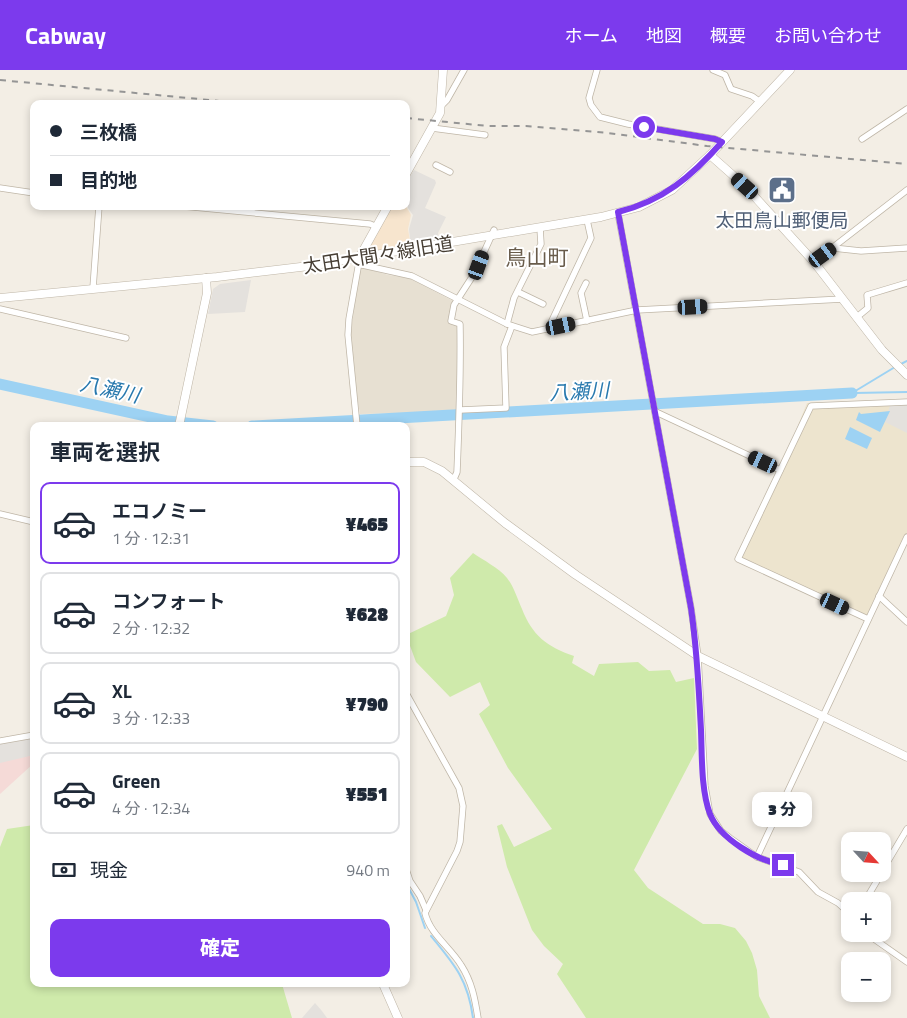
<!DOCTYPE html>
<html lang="ja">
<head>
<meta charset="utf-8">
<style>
	body { margin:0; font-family:"Titillium Web","Noto Sans JP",sans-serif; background:#f2f2f3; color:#1f2937; height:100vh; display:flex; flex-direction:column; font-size:19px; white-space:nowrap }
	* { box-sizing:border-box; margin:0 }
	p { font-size:16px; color:#747a83 }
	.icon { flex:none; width:28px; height:28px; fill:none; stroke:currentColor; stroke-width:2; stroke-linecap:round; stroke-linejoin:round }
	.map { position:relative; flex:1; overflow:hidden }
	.panel { position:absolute; left:30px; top:352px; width:380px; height:565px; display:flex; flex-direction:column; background:#fff; border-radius:10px; box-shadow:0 2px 8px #0003 }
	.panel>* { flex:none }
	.guide { position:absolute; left:30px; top:30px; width:380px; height:110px; border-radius:10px; box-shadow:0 2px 8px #0003; display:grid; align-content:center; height:110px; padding:0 20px; background:#fff }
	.needle { width:32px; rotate:116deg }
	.fabs { position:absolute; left:841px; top:762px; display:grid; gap:10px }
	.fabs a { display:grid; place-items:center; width:50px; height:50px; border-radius:10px; background:#fff; box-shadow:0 2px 8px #0003; font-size:25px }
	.end { position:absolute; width:22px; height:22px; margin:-11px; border:6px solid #7c3aed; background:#fff; box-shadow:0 0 0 2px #fff }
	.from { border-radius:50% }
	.bubble { position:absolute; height:35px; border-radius:10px; background:#fff; box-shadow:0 2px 8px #0003; font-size:16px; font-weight:800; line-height:35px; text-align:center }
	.car { position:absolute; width:15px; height:30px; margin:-15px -8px; border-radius:6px; box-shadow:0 0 4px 1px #0007; background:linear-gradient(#222 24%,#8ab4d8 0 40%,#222 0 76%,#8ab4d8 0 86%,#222 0) }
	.guide b { display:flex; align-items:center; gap:18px; height:48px; font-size:19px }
	.guide b+b { border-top:1px solid #e0e1e3 }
	.guide i { width:12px; height:12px; background:#1f2937 }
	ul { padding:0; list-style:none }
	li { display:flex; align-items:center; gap:15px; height:82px; margin:0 10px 8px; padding:0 10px; border:2px solid #e0e1e3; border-radius:10px }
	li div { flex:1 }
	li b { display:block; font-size:19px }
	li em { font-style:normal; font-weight:800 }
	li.on { border-color:#7c3aed }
	li>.icon { width:45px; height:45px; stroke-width:1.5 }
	h2 { padding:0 20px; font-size:22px; line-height:60px }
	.pay { display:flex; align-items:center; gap:12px; height:55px; padding:0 20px; font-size:19px }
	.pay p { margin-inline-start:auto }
	.action { display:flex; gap:10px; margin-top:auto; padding:10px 20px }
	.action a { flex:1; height:58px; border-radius:10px; background:#7c3aed; color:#fff; font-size:20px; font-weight:800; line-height:58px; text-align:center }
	header { display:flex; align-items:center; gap:30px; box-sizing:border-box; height:70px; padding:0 25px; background:#7c3aed; color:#fff }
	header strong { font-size:24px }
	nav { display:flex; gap:28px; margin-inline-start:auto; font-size:18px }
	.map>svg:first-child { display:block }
	.residential { fill:#e7e0d2 }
	.commercial { fill:#f7e5ce }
	.education { fill:#ede4ce }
	.medical { fill:#f5dad7 }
	.green { fill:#cfeaab }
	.parking { fill:#e4e1dd }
	.water { fill:#9dd2f3 }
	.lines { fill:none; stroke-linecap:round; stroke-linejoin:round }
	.stream { stroke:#9dd2f3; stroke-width:2 }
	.river { stroke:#9dd2f3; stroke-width:11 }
	.minor-casing { stroke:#bfb6a7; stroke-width:7 }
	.tertiary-casing { stroke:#bfb6a7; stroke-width:9 }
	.minor { stroke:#fff; stroke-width:5.5 }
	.tertiary { stroke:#fff; stroke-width:8 }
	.rail { stroke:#959595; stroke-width:2; stroke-dasharray:6 6; stroke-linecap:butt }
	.route { stroke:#7c3aed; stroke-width:6 }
	.labels { text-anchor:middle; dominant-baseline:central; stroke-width:4; stroke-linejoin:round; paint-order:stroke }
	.service-label { font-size:19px; fill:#4e5e75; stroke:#fff }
	.street-label { font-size:19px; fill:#463e34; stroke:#fff }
	.water-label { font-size:20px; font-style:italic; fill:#2879ae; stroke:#fff }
	.quarter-label { font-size:21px; fill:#695c4b; stroke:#fff }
</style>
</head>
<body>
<header>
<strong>Cabway</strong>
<nav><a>ホーム</a><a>地図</a><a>概要</a><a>お問い合わせ</a></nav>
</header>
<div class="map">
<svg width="907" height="948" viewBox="0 0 907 948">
	<rect width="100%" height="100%" fill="#f3eee5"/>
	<!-- residential -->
	<polygon class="residential" points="362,197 388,205 409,208 453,231 449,252 459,256 457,342 360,344 355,314 351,263 359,198"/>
	<!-- commercial -->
	<polygon class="commercial" points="406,128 407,138 411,145 408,159 411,177 368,185 367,182 392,136 406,136"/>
	<!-- education -->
	<polygon class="education" points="907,332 907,467 868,549 738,489 780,400 807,333"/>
	<!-- medical -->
	<polygon class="medical" points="34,665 34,693 0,724 0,671"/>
	<!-- green -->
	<g class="green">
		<path d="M473 483C483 490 499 498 507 508 514 517 517 528 522 539 532 565 547 577 574 586L572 593 594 606 599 594 638 592 649 601 670 600 676 612 694 608 697 679 634 800 648 818 703 854H720L735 858 746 871 752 883 757 900 759 926 770 948H586L557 904 563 894 544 876 532 860 507 797 497 756 502 754 514 777 552 759 508 698 479 644 490 635 480 612 450 627 416 592 406 565 446 546 454 525 450 508Z"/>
		<polygon points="34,755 34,914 282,914 292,948 0,948 0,777 7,759"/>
	</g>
	<!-- parking -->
	<g class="parking">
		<polygon points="414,100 435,110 436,113 425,138 446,147 438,163 439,172 411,177 409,159 413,145 408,138 406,113"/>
		<polygon points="251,210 245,242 208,244 213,219 220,214"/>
		<polygon points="891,332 907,332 907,363 885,352"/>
		<polygon points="34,665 34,685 0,693 0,671"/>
		<polygon points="315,933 322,941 327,948 302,948"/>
	</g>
	<!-- water -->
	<g class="water">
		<polygon points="890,341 880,362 856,350 859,342 861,344"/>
		<polygon points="850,357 872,368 867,379 845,369"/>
	</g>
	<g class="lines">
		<!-- stream -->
		<g class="stream">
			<polyline points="899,295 907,291"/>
			<polyline points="852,323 895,297"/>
			<polyline points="854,323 907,322"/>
			<polyline points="280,356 281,354"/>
			<polyline points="406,813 416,832 425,858"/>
			<path d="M431 866C455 895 468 910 473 948"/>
		</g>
		<!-- river -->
		<g class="river">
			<polyline points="0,314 168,351 213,356"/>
			<polyline points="252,356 852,323"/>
		</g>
		<defs>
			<g id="minor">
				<polyline points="597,0 589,28 591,35 600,47 628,54 715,69 722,72"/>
				<polyline points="713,0 725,5 731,19 752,26 759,31"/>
				<polyline points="441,36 447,30 464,0"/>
				<polyline points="432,58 485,65"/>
				<polyline points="862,69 907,39"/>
				<polyline points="436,95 450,102"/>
				<polyline points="0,118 34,123"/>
				<polyline points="182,136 370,154 377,157"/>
				<polyline points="618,143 691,538 698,586 705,716 710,744 721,761 730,768 757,787 799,802 818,822 838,833 850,844"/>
				<polyline points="833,178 861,181 907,178"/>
				<polyline points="814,192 907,120"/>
				<polyline points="358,194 412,206 507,254 532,262 637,240 843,229"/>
				<polyline points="586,213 581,223 587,251"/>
				<polyline points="93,218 99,136"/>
				<polyline points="518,222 543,234"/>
				<polyline points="0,239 126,268"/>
				<polyline points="857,247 868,238 867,225 907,213"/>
				<polyline points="507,254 514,228 541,174 540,158"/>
				<polyline points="548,259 591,168 587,150"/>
				<polyline points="460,340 506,338 504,277 512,256"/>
				<polyline points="656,342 780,400"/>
				<polyline points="357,356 348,265 349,249 359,192"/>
				<path d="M454 409 457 402C459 353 461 304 460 254L451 251 454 235 474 204 494 160"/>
				<polyline points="0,444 34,452"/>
				<polyline points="879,526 907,552"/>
				<polyline points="868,549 738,489 811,336 907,332"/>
				<path d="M406 623 459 718 463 736 460 772 457 781 425 843C430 864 450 877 461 895 472 912 475 929 478 948"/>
				<polyline points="0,671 34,665"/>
				<polyline points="757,787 907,467"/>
				<polyline points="406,799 410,811 420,826 426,840"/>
				<polyline points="882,801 907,759"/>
				<polyline points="865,831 881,804"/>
				<polyline points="867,864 907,892"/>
			</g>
			<g id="tertiary">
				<polyline points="710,85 745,116 814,192 882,280 907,305"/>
				<polyline points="406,104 440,43 443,0"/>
				<polyline points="359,188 388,136"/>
				<polyline points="0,228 217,207 309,196 601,147 639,137 672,120 710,85 790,0"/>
				<polyline points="179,356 207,223 206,208"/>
				<polyline points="406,392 424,392 442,401 505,453 576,505 698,586 907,687"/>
				<polyline points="383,914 398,948"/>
			</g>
		</defs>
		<!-- minor casing -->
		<use href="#minor" class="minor-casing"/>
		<!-- tertiary casing -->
		<use href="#tertiary" class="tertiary-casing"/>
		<!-- minor -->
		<use href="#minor" class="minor"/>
		<!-- tertiary -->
		<use href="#tertiary" class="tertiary"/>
		<!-- rail -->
		<g class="rail">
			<polyline points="0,10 251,34"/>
			<polyline points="406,48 488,56 526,56 608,63 707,76 907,94"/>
		</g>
	</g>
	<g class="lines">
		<!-- route -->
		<path class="route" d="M644 57 715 69 722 72C692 106 663 131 618 142L691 538C697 579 699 619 701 660 702 685 701 721 710 744 720 769 758 791 783 795"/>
	</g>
	<!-- icons -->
	<defs>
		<symbol id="civic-square" viewBox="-11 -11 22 22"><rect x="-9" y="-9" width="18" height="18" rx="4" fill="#5c6f8a" stroke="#fff"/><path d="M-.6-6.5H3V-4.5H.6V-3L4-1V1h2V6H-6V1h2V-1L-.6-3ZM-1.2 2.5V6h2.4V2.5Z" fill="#fff"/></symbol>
	</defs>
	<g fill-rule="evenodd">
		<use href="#civic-square" x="766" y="104" width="32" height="32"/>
	</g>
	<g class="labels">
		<!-- service labels -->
		<g class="service-label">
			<text x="782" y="149">太田鳥山郵便局</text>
		</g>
		<!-- street labels -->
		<g class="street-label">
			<text transform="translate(378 184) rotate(-9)">太田大間々線旧道</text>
		</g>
		<!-- water labels -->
		<g class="water-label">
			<text transform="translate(110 319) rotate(12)">八瀬川</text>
			<text transform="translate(579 321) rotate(-3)">八瀬川</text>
		</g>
		<!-- quarter labels -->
		<g class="quarter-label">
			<text x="537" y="187">鳥山町</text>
		</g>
	</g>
</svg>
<div class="fabs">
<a><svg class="needle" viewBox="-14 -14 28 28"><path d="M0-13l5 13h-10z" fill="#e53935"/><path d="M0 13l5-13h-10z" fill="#747a83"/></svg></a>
<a>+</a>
<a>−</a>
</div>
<i class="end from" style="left:644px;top:57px"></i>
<i class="end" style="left:783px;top:795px"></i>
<div class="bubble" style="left:752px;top:722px;width:60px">3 分</div>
<i class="car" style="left:745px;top:116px;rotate:312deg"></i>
<i class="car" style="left:823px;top:185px;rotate:54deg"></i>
<i class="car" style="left:479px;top:195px;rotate:20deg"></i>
<i class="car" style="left:693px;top:237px;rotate:87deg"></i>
<i class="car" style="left:561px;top:256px;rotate:78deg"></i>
<i class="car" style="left:763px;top:392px;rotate:295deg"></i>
<i class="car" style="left:835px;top:534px;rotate:115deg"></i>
<div class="guide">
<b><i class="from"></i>三枚橋</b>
<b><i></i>目的地</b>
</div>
<section class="panel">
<h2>車両を選択</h2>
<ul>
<li class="on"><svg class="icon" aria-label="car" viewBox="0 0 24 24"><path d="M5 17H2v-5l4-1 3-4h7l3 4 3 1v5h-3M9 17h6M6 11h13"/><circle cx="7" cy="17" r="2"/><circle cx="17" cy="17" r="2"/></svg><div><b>エコノミー</b><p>1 分 · 12:31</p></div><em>¥465</em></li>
<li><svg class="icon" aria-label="car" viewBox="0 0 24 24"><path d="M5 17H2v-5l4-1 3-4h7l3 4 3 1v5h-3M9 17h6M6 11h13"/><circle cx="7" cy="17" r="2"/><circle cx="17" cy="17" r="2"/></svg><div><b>コンフォート</b><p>2 分 · 12:32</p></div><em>¥628</em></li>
<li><svg class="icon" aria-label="car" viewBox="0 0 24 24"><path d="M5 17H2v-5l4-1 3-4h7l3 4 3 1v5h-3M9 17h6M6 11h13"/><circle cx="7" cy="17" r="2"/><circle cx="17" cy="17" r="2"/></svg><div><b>XL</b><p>3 分 · 12:33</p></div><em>¥790</em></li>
<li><svg class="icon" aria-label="car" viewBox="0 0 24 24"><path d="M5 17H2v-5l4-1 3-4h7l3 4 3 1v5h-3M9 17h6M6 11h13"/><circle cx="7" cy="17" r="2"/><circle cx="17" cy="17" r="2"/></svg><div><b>Green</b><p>4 分 · 12:34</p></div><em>¥551</em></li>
</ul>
<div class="pay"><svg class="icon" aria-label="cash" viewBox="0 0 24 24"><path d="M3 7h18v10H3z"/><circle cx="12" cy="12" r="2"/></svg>現金<p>940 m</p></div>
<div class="action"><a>確定</a></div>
</section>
</div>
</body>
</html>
